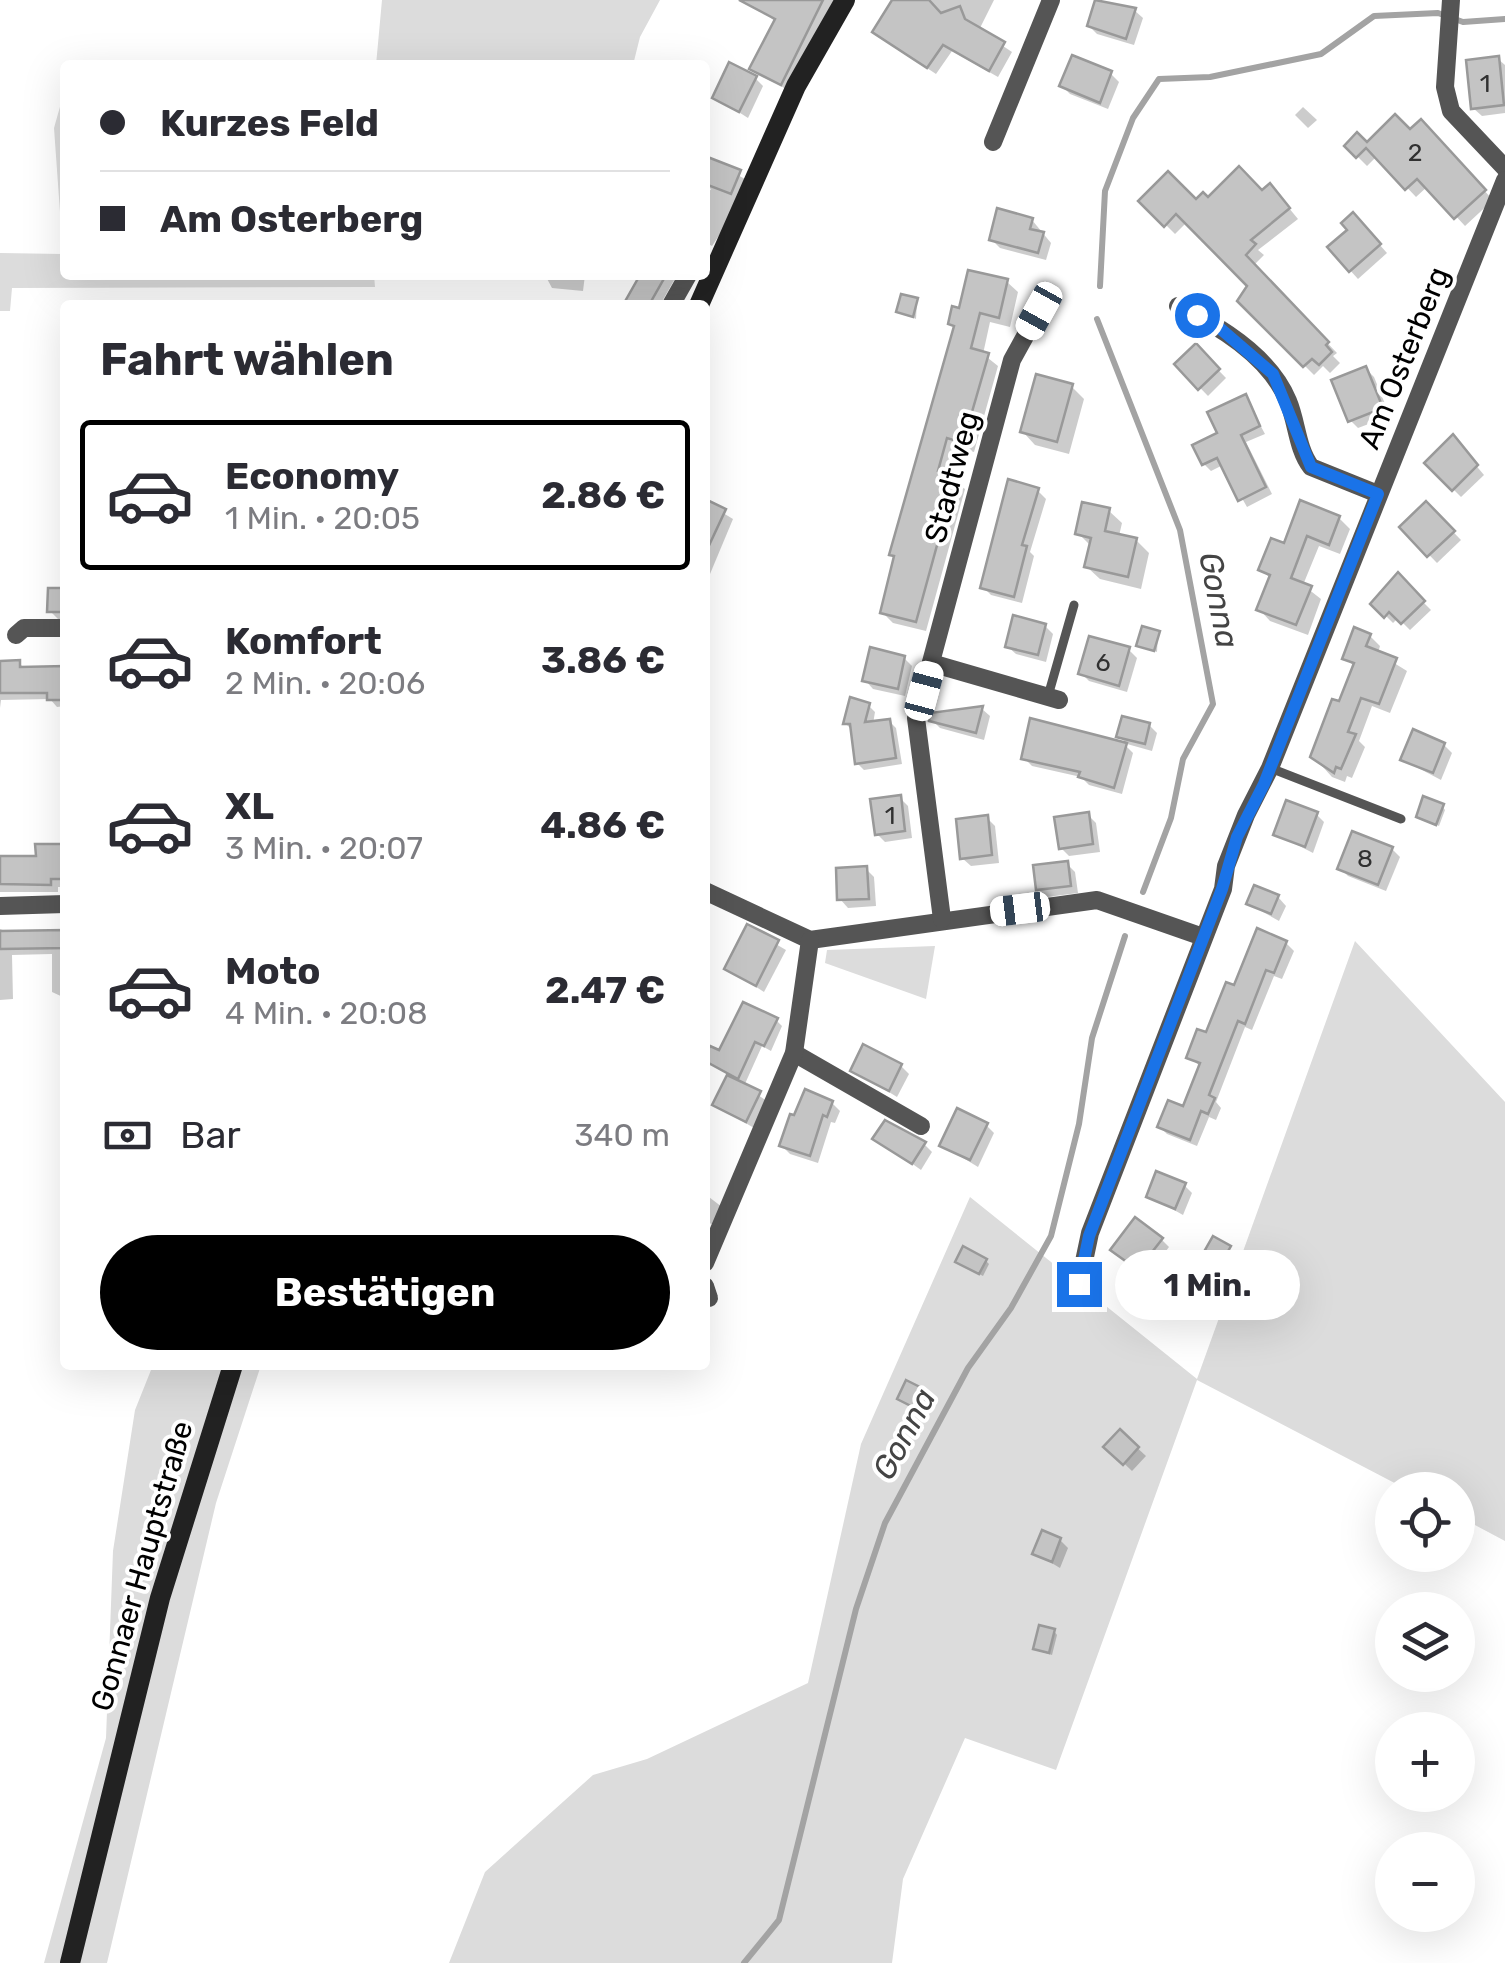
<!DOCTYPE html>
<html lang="de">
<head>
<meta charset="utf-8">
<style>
	body { margin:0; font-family:Rubik,sans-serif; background:#f7f7f7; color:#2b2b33; height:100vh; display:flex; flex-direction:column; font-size:38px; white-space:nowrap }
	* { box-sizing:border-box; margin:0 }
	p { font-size:32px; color:#7c7c81 }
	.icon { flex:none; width:55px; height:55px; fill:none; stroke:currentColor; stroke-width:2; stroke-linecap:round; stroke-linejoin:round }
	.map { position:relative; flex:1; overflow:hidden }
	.details { position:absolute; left:60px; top:300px; width:650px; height:1070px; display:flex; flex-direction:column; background:#fff; border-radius:10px; box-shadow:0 10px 40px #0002 }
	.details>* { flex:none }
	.guide { position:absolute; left:60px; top:60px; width:650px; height:220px; border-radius:10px; box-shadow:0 10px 40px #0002; display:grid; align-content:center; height:220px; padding:0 40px; background:#fff }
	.buttons { position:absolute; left:1375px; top:1472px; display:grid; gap:20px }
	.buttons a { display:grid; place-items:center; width:100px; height:100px; border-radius:50%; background:#fff; box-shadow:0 10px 40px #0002; font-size:50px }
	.end { position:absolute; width:45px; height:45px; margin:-22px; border:12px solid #1a73e8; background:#fff; box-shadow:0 0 0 5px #fff }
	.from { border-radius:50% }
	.bubble { position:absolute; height:70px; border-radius:35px; background:#fff; box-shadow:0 10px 40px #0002; font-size:32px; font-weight:700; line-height:70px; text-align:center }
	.car { position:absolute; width:30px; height:60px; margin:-30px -15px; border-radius:12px; box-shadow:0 0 8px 2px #0007; background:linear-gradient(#fff 24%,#345 0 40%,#fff 0 76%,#345 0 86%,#fff 0) }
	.guide b { display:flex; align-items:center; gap:35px; height:95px; font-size:38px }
	.guide b+b { border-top:2px solid #e1e1e2 }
	.guide i { width:25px; height:25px; background:#2b2b33 }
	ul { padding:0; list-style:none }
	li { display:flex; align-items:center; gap:30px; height:150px; margin:0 20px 15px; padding:0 20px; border:5px solid transparent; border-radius:10px }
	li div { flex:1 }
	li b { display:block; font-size:38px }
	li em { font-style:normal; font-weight:700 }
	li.active { border-color:#000 }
	li>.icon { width:90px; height:90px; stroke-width:1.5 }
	h2 { padding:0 40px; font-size:45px; line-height:120px }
	.pay { display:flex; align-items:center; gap:25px; height:110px; padding:0 40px; font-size:38px }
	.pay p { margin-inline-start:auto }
	.button { display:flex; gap:20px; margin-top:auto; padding:20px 40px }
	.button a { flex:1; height:115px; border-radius:60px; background:#000; color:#fff; font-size:40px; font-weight:700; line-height:115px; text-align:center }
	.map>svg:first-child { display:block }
	.green { fill:#dcdcdc }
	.shadow { fill:#0003 }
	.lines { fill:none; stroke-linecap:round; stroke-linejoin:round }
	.stream { stroke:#a3a3a3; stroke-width:6 }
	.building { fill:#c4c4c4; stroke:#999; stroke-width:2.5 }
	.lane { stroke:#555; stroke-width:9 }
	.street { stroke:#555; stroke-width:18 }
	.secondary { stroke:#222; stroke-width:20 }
	.route { stroke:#1a73e8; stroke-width:12 }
	.labels { text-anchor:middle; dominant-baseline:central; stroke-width:8; stroke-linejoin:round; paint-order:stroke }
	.number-label { font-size:25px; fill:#313131 }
	.street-label { font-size:30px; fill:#000; stroke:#fff }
	.water-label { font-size:32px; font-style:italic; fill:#444; stroke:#fff }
</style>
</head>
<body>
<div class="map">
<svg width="1505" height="1963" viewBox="0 0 1505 1963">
	<rect width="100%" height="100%" fill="#fff"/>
	<!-- green -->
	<g class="green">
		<polygon points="382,0 660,0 640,37 633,65 376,65"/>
		<polygon points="65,89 65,275 374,275 375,287 12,288 10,311 0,311 0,253 63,254 54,128"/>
		<polygon points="1355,941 1505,1102 1505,1541 1458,1516 1458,1490 1408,1490 1197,1380 1056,1770 965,1738 903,1879 892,1963 449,1963 485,1872 593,1775 647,1759 808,1683 861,1444 970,1197 1197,1379"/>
		<polygon points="935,946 926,999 825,963 827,950"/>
		<polygon points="153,1365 261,1365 216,1503 107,1963 44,1963 106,1738 113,1551 135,1410"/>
	</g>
	<!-- shadow -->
	<g class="shadow">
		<polygon points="765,0 840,0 789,91 752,68 776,22 759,9"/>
		<polygon points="893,0 994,0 979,30 1012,52 998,77 952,51 936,74 883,39 875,31"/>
		<polygon points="1098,0 1134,10 1143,18 1134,45 1097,34 1089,26"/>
		<polygon points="1498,59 1505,65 1505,113 1482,116 1473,108"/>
		<polygon points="1111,74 1119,82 1108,109 1070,94 1062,86"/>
		<polygon points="755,78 763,86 748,118 715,97"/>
		<polygon points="1303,107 1317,120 1308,128 1295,115"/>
		<polygon points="1421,122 1493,200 1465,226 1428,186 1416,197 1377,156 1367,166 1347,146 1410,133"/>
		<polygon points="705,158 747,180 732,216 712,246 705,242 705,197 711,189 705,186"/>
		<polygon points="1262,193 1279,196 1298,219 1258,250 1264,255 1253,266 1337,353 1333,356 1340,363 1330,373 1323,366 1314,375 1240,301 1250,286 1187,222 1175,234 1142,201 1196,202"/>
		<polygon points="1032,220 1051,243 1046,260 1000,248 992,240"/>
		<polygon points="1361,224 1387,253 1358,279 1330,248"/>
		<polygon points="545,275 585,275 583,291 552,288"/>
		<polygon points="643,275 677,275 660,305 626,305"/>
		<polygon points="1007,282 1018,292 1010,327 990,322 983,354 998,366 974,452 958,448 949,477 965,489 926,631 893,623 882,612 896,558 892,554 956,329 950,323 961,311"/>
		<polygon points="917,301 916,319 900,312"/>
		<polygon points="1196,347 1226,378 1208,396 1177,364"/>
		<polygon points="1366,369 1374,377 1390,416 1358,428 1350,420"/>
		<polygon points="1071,386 1084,399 1069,454 1035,445 1023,432"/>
		<polygon points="1245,397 1265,434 1246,442 1272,494 1247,507 1223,465 1211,471 1204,464"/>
		<polygon points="1453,438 1484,475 1461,497 1427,463"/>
		<polygon points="1038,491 1046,499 1030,552 1034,556 1022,603 991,595 983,587"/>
		<polygon points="705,502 733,519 705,586"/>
		<polygon points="1426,504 1461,540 1437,563 1402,527"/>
		<polygon points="1109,511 1122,523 1119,536 1136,540 1149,553 1141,589 1100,579 1087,567 1092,547 1078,533"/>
		<polygon points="1339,518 1350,529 1340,554 1319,546 1303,585 1321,599 1308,635 1270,621 1259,609 1271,579 1261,569 1285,546"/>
		<polygon points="1397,576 1431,610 1410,630 1398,618 1393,623 1374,604"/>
		<polygon points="65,591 65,619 58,619 50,611"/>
		<polygon points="1045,626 1053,634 1046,662 1016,654 1007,646"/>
		<polygon points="1158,633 1157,652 1139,645"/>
		<polygon points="1370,636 1380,646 1378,653 1407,671 1390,713 1372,706 1359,741 1365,747 1352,778 1347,776 1345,782 1332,777 1313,756 1355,667 1345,658"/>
		<polygon points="1129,650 1137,658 1127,692 1089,681 1081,673"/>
		<polygon points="904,658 912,666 905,696 873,689 865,680"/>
		<polygon points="0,663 19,663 26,670 65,669 65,706 57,707 50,699 1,700 0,708"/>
		<polygon points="868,705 875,712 873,724 889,721 896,728 902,764 864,770 857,763 853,731 845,723"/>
		<polygon points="982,709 990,716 984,740 940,728 932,720 932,716"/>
		<polygon points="1149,725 1157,733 1152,751 1127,744 1119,736"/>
		<polygon points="1125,745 1133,753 1122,794 1089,785 1081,777 1032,766 1024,758"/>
		<polygon points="1444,745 1452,753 1441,780 1403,760"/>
		<polygon points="900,798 908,806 912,838 885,842 877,834"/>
		<polygon points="1442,806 1445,810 1439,826 1418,816"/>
		<polygon points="1316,814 1324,822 1313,853 1276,834"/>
		<polygon points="1088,815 1096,823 1100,852 1069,856 1061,848"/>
		<polygon points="987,818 995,826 999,863 971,866 962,858"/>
		<polygon points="65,845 65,887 58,887 58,892 0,892 0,859 38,859"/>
		<polygon points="1392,849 1400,857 1386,891 1348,876 1340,868"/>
		<polygon points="1067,864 1075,872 1078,893 1047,897 1038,889"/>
		<polygon points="866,869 874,877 876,906 848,908 840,899"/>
		<polygon points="1278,897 1286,906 1279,921 1249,904"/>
		<polygon points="748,928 786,950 764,992 727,968"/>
		<polygon points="0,929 10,933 65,931 65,998 52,992 52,954 12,955 13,999 0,1000"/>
		<polygon points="1286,943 1294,951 1282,979 1274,976 1252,1030 1245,1027 1216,1102 1221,1108 1216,1120 1209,1117 1197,1146 1167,1134 1160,1127 1184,1109 1201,1067 1189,1057"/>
		<polygon points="776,1020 782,1026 771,1051 762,1046 744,1086 767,1101 754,1128 715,1105 729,1075 706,1060"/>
		<polygon points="901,1066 909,1074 897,1097 853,1070"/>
		<polygon points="832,1103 840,1111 835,1123 831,1122 818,1163 790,1154 782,1146"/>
		<polygon points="986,1125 994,1133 978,1167 942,1145"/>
		<polygon points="876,1138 924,1144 932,1152 921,1170"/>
		<polygon points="1184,1185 1192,1193 1183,1215 1149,1196"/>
		<polygon points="705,1194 726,1210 718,1227 705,1221"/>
		<polygon points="1161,1239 1169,1247 1147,1276 1122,1258"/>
		<polygon points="986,1261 989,1264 983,1276 962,1265"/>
		<polygon points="925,1392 928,1395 921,1411 900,1399"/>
		<polygon points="1120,1432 1146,1456 1132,1471 1107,1447"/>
		<polygon points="1060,1540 1068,1548 1060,1568 1035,1553"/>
		<polygon points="1054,1631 1057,1635 1052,1655 1039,1651 1036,1648"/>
	</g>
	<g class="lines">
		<!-- stream -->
		<g class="stream">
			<polyline points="1100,286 1105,191 1133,118 1159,79 1210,77 1321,54 1374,16 1438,13 1463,22 1505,19"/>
			<polyline points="1097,319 1180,530 1213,704 1183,759 1171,818 1143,892"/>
			<polyline points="744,1963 779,1920 856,1609 885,1523 968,1368 1011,1308 1051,1236 1079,1124 1092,1038 1125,936"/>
		</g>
	</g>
	<!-- building -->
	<g class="building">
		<polygon points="739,0 823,0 781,85 749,69 775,19"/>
		<polygon points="892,0 929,0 941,13 960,6 965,19 1005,42 989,71 943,45 927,68 872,32"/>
		<polygon points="1095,0 1136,8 1126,39 1087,26"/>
		<polygon points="1072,55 1112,71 1100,103 1059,86"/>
		<polygon points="1499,56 1504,105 1471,109 1466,60"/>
		<polygon points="729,62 757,76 739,112 712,98"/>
		<polygon points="1395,114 1410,129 1421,119 1486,190 1454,219 1417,179 1405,190 1366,148 1356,158 1344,146 1357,132 1367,142"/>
		<polygon points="705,156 741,170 731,194 705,184"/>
		<polygon points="1239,166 1262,190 1270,183 1290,208 1251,240 1256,244 1246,255 1329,342 1326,345 1332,352 1319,365 1312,359 1303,367 1237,301 1247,286 1176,214 1164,227 1138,201 1168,171 1196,199 1203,192 1208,197"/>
		<polygon points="997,208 1033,218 1030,229 1044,232 1038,253 989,240"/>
		<polygon points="1353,212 1381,244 1349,272 1327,247 1347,230 1341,223"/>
		<polygon points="968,270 1008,279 999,318 980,313 971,348 989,353 963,443 947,438 938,471 956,476 916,622 880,613 894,556 889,555 954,326 948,324 952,306 959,308"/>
		<polygon points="640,275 666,275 649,305 623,305"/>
		<polygon points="901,294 918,298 913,317 896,312"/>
		<polygon points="1196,343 1220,369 1198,390 1174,364"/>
		<polygon points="1366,366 1383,408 1348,422 1331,380"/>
		<polygon points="1036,374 1073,384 1057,442 1020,432"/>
		<polygon points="1246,394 1260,426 1241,435 1266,487 1238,501 1217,458 1202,465 1192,445 1217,433 1207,412"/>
		<polygon points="1453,434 1478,465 1452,491 1424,463"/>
		<polygon points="1008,479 1039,488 1022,545 1027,546 1014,597 980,588"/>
		<polygon points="705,499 726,509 705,554"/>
		<polygon points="1300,500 1340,516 1329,545 1307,536 1291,578 1312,586 1296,625 1256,610 1270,575 1258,570 1271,538 1284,543"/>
		<polygon points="1426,501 1455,531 1427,557 1399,527"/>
		<polygon points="1082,502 1110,508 1105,531 1137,538 1128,577 1084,567 1091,538 1075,534"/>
		<polygon points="1398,572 1425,601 1401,624 1389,612 1384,618 1370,604"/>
		<polygon points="48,588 65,588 65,612 47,612"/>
		<polygon points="1013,615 1046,624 1038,655 1005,647"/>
		<polygon points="1142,626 1160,631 1154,651 1136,646"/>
		<polygon points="1354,627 1371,634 1366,646 1397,658 1379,704 1361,698 1348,732 1356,734 1341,769 1336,767 1334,773 1310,757 1332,699 1339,701 1354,663 1342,659"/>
		<polygon points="1089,636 1130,647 1119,686 1078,674"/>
		<polygon points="870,647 905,656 898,689 862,681"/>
		<polygon points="20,660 20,667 65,666 65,700 47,700 47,693 0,693 0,661"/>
		<polygon points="850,697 870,703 865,722 890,719 896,758 855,764 850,724 843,724"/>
		<polygon points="983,706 976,733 929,721 930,713"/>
		<polygon points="1122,716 1150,723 1145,744 1116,737"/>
		<polygon points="1030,718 1127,743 1114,788 1078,777 1080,772 1021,759"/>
		<polygon points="1413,729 1445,743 1433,773 1400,760"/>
		<polygon points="901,795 905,831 875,835 870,799"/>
		<polygon points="1423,796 1444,804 1436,825 1416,817"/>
		<polygon points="1286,800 1318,812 1305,847 1273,835"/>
		<polygon points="1089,812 1093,844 1059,849 1054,817"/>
		<polygon points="988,815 992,855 960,859 956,819"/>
		<polygon points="1352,831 1393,847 1378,885 1337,869"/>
		<polygon points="35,844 65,844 65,879 51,879 51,885 0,884 0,856 36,856"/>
		<polygon points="1068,861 1071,886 1036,890 1033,865"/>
		<polygon points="867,866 869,899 837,900 836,868"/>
		<polygon points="1254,885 1279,895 1271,914 1246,904"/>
		<polygon points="747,924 779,940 756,986 724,969"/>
		<polygon points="1257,928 1287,941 1274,973 1266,970 1245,1024 1238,1021 1209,1095 1215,1098 1208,1114 1201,1111 1190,1140 1157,1127 1168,1100 1183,1106 1200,1063 1186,1058 1197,1029 1206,1032 1226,982 1234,985"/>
		<polygon points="65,930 65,948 0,949 0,931"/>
		<polygon points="743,1002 778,1018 764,1046 755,1042 738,1079 705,1061 705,1056 710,1046 719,1050"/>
		<polygon points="863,1044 902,1064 889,1091 850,1071"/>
		<polygon points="727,1075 761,1091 746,1122 712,1105"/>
		<polygon points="805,1089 833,1101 827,1117 823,1115 810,1156 779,1146 790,1114 794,1115"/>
		<polygon points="957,1108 988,1123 970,1160 939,1146"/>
		<polygon points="885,1120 926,1142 912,1164 872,1139"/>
		<polygon points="1156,1171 1186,1183 1175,1209 1146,1197"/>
		<polygon points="1135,1217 1163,1238 1138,1270 1110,1250"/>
		<polygon points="1213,1236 1231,1246 1223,1260 1205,1250"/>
		<polygon points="963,1246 987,1259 979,1274 955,1262"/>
		<polygon points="906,1380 926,1390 917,1409 897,1399"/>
		<polygon points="1120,1429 1139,1447 1123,1465 1103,1447"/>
		<polygon points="1042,1530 1061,1538 1052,1562 1032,1554"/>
		<polygon points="1039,1625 1055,1629 1049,1653 1033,1649"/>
	</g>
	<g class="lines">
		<!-- lane -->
		<g class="lane">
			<polyline points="1048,696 1074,605"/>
			<polyline points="1270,768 1401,819"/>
		</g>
		<!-- street -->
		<g class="street">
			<polyline points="1451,0 1445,87 1451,111 1505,168"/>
			<polyline points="993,142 1051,0"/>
			<polyline points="671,305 688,275"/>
			<path d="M1178 306C1220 326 1270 357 1288 401 1297 422 1297 449 1311 467L1378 494"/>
			<polyline points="16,635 24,628 65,628"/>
			<polyline points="931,663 1059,700"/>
			<polyline points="705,891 810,940 1097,900 1203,937"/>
			<polyline points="0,906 65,904"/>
			<polyline points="942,919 916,718 1012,360 1039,311"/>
			<polyline points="794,1053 921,1126"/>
			<polyline points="705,1263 794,1053 810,940"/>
			<polyline points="1079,1285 1090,1233 1223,889 1226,866 1246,815 1270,768 1505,180"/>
			<polyline points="705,1286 709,1298"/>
		</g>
		<!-- secondary -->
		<g class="secondary">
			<polyline points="699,305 796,86 845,0"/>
			<polyline points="70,1963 160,1598 233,1365"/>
		</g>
	</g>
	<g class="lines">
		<!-- route -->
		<polyline class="route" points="1079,1284 1089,1236 1222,889 1237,837 1264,784 1378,494 1311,467 1273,374 1215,324 1197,315"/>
	</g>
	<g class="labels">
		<!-- number labels -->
		<g class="number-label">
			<text x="1485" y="83">1</text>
			<text x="1415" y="152">2</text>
			<text x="1103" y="662">6</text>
			<text x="890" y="815">1</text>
			<text x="1365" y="858">8</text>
		</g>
		<!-- street labels -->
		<g class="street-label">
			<text transform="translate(1404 358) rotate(-68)">Am Osterberg</text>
			<text transform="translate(952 477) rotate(-75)">Stadtweg</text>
			<text transform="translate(142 1566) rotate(-74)">Gonnaer Hauptstraße</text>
		</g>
		<!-- water labels -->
		<g class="water-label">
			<text transform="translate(1219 600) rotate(79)">Gonna</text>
			<text transform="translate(904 1434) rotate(-62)">Gonna</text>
		</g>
	</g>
</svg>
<div class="buttons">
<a><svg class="icon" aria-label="locate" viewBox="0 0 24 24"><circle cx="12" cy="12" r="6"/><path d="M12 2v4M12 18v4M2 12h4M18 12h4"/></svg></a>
<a><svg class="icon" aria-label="layers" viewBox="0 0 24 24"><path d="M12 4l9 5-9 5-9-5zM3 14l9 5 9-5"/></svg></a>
<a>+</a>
<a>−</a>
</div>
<i class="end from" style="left:1197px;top:315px"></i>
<i class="end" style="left:1079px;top:1284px"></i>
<div class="bubble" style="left:1115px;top:1250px;width:185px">1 Min.</div>
<i class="car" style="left:1039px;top:311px;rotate:209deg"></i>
<i class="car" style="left:924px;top:691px;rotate:15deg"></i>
<i class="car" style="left:1020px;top:909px;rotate:263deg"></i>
<div class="guide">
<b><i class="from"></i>Kurzes Feld</b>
<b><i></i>Am Osterberg</b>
</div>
<section class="details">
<h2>Fahrt wählen</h2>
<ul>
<li class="active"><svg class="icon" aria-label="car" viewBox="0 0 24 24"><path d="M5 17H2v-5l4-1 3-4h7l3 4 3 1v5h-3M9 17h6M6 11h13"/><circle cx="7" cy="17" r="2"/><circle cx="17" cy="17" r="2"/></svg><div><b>Economy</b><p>1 Min. · 20:05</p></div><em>2.86 €</em></li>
<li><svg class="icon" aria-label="car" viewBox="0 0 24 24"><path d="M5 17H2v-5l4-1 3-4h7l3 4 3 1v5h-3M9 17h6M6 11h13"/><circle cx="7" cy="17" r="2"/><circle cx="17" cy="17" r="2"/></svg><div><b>Komfort</b><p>2 Min. · 20:06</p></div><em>3.86 €</em></li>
<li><svg class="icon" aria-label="car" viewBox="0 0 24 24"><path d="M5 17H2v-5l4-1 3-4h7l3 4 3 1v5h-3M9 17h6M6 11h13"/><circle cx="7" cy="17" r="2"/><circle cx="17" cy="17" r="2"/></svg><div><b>XL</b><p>3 Min. · 20:07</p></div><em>4.86 €</em></li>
<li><svg class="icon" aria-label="car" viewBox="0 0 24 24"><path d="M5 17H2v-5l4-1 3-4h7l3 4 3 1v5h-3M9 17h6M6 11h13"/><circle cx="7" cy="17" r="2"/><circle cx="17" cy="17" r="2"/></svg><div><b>Moto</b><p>4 Min. · 20:08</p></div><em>2.47 €</em></li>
</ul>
<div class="pay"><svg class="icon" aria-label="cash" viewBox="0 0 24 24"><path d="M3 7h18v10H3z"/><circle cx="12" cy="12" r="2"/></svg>Bar<p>340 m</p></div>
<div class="button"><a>Bestätigen</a></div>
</section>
</div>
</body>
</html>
